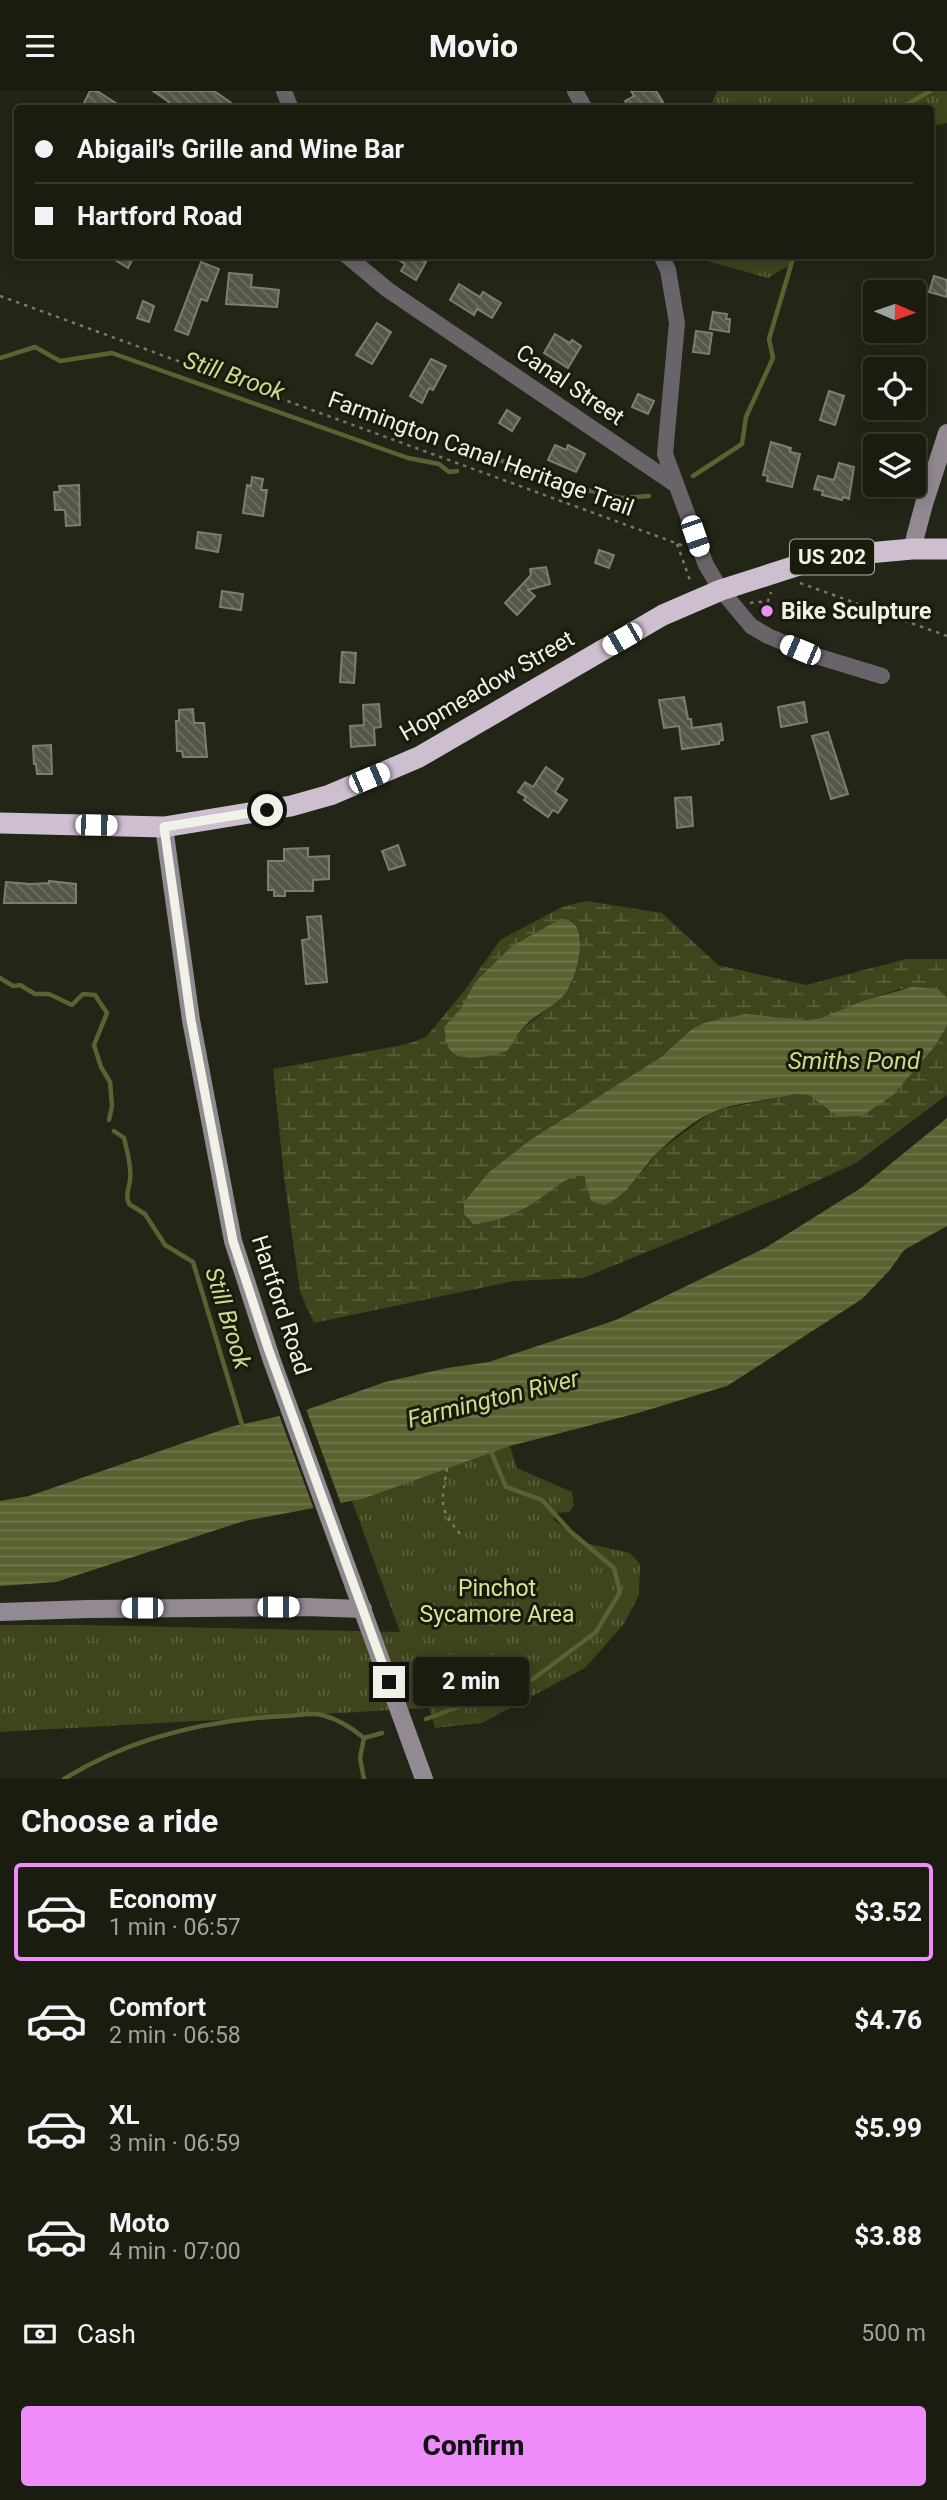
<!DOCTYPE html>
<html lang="en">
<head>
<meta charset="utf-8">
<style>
	body { margin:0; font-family:Roboto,sans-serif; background:#232519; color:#f1f3f6; height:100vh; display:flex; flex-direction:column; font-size:26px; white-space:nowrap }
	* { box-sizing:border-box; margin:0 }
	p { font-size:23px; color:#9fa19f }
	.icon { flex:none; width:38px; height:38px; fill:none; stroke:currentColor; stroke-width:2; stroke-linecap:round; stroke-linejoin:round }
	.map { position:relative; height:1688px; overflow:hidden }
	.side { display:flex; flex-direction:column; background:#1a1c10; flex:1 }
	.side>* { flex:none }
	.banner { position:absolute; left:14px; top:14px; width:920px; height:154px; border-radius:7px; box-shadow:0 4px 18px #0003,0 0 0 2px #383a30; display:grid; align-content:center; height:154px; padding:0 21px; background:#1a1c10 }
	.needle { width:46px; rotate:92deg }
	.tools { position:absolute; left:863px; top:189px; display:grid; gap:14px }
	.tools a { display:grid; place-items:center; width:63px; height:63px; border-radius:7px; background:#1a1c10; box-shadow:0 4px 18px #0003,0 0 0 2px #383a30; font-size:35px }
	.end { position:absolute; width:32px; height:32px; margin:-16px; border:9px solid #f0f2e8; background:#111; box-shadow:0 0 0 4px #111 }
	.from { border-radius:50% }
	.bubble { position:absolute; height:49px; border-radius:7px; background:#1a1c10; box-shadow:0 4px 18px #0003,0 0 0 2px #383a30; font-size:23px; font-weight:800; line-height:49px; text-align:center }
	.car { position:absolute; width:21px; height:42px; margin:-21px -10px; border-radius:9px; box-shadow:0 0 5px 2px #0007; background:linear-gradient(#fff 24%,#345 0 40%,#fff 0 76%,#345 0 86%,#fff 0) }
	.banner b { display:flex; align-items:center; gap:24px; height:66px; font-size:26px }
	.banner b+b { border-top:2px solid #383a30 }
	.banner i { width:18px; height:18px; background:#f1f3f6 }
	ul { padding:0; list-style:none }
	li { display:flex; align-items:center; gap:21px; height:98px; margin:0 14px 10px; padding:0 7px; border:4px solid transparent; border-radius:7px }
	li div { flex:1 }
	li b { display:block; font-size:26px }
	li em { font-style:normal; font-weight:800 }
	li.current { border-color:#ed8cfa }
	li>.icon { width:63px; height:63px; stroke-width:1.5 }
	h2 { padding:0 21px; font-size:32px; line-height:84px }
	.pay { display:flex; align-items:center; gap:18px; height:77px; padding:0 21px; font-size:26px }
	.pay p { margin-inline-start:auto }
	.button { display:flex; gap:14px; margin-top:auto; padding:14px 21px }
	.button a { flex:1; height:80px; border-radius:7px; background:#ed8cfa; color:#111; font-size:28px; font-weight:800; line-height:80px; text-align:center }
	header { display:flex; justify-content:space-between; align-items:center; height:91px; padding:0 21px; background:#1a1c10; font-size:32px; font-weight:800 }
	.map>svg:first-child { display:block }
	.grass { fill:url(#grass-tufts) }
	.wetland { fill:url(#wetland-marsh); fill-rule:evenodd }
	.water { fill:url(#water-rules) }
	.pier { fill:#232516 }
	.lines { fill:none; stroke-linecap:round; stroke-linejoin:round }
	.stream { stroke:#5b6130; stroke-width:4.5 }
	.building { fill:url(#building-back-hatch); stroke:#7c7f6d; stroke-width:2 }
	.path { stroke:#76786b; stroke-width:2.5; stroke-dasharray:3.5 5; stroke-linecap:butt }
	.street { stroke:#6a646a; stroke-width:16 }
	.secondary { stroke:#928993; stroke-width:18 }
	.highway { stroke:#cdbfcf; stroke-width:21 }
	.route { stroke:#f0f2e8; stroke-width:9 }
	.poi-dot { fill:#ed8cfa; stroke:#191b0d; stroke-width:2.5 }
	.labels { text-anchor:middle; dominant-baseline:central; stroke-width:6; stroke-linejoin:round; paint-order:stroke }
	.shield { fill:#191b0d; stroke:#b0b2a6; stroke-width:2 }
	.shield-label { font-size:21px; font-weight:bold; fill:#f0f2e8 }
	.street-label { font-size:23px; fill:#f0f2e8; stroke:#191b0d }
	.poi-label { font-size:23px; font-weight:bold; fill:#f0f2e8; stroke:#191b0d; text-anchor:start }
	.park-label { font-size:23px; fill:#dae596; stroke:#191b0d }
	.water-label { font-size:24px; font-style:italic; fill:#d0da8c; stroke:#191b0d }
</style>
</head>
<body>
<header><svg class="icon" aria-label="menu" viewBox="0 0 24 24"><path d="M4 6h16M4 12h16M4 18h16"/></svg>Movio<svg class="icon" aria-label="search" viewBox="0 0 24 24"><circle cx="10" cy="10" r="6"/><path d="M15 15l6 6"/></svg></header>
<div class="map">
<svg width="947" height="1688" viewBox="0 0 947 1688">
	<defs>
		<pattern id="grass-tufts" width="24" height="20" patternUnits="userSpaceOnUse" patternTransform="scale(1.75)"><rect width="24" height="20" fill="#40441c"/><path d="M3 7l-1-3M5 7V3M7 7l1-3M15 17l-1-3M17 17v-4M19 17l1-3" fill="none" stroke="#5c5f3d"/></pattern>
		<pattern id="wetland-marsh" width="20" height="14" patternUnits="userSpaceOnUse" patternTransform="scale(1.75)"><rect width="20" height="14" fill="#40441c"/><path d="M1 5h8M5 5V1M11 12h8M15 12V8" fill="none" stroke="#5c5f3d"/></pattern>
		<pattern id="water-rules" width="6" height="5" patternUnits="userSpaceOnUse" patternTransform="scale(1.75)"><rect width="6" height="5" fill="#5b6130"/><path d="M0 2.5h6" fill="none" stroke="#73784e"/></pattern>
		<pattern id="building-back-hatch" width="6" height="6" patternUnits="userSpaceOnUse" patternTransform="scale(1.75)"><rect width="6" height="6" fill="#545746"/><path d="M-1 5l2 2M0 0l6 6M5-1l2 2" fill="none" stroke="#6d7061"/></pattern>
	</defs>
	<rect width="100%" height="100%" fill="#232516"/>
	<!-- grass -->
	<g class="grass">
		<polygon points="717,0 947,0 947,32 931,35 931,18 710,17"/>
		<polygon points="689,165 796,165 793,172 768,187"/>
		<polygon points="510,1355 517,1377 572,1401 574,1415 569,1421 555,1422 554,1429 585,1452 630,1462 640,1473 639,1504 624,1533 585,1577 482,1632 435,1637 429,1617 0,1641 0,1534 83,1534 400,1541 352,1410"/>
	</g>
	<!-- wetland -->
	<path class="wetland" d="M586 810 662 822 718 874 806 894 906 868H947V907L938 898H899L821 927 809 929 771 925 692 938 661 966 530 1049 489 1081 473 1133C496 1132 522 1121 541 1107 556 1096 564 1085 584 1085L591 1110 633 1092 659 1060 709 1023 722 1018 797 1003H809L828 1019 935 955 947 935V1004L856 1072 789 1103 583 1187 514 1190 314 1232 300 1201 284 1086 273 978 407 953 426 946 465 899 500 849 562 816ZM560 828 572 830 580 846 572 892 560 908 522 938 507 960 450 958 444 936 461 917 475 891 512 855Z"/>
	<!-- water -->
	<g class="water">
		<path d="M560 828C594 826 577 889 564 904 553 917 533 924 522 938 516 945 513 953 507 960 495 965 459 972 450 959 446 952 445 943 444 936L461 917 475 891 512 855Z"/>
		<path d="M912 896 938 898 947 907V935L935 955 893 1004 862 1025 838 1026 809 1004 796 1003C772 1009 745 1010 721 1018 699 1025 675 1045 658 1061 640 1079 629 1104 604 1114L591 1110 584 1085C565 1085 556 1097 541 1107 522 1121 496 1132 473 1133L464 1123V1111L489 1081 530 1049 661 966 692 938 704 932 745 923 808 929 821 927 863 910Z"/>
		<polygon points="947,1027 947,1135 904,1159 889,1180 862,1208 727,1295 638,1322 510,1355 362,1408 244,1430 56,1491 0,1495 0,1410 29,1405 230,1336 306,1319 385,1291 447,1277 489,1271 616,1229 765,1157 861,1097"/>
	</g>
	<!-- pier -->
	<polygon class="pier" points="305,1315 342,1416 315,1421 278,1321"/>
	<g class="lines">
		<!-- stream -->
		<g class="stream">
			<polyline points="899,18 930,0"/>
			<polyline points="0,267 35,256 60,270 112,262 408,367 439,373 449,381 457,380"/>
			<polyline points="466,367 503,370 514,382 621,407 649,405"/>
			<polyline points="693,385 742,353 746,326 773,267 769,248 794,164"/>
			<polyline points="0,887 13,895 20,894 35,903 49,903 72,914 83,903 95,904 107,922 94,954 101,976 110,991 112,1015 109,1029"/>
			<path d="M114 1040 124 1047C127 1060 132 1076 130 1089 129 1099 125 1102 129 1113L145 1123 165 1154 193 1171 243 1337"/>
			<polyline points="426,1628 533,1588 596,1541 620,1501 614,1477 571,1441 542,1409 506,1396 490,1358"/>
			<path d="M64 1688C130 1647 208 1629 284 1625 296 1625 311 1621 322 1624 338 1628 352 1637 364 1647"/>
			<polyline points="364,1688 360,1667 364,1647 382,1642"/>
		</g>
	</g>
	<!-- building -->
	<g class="building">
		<polygon points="90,0 97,0 125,18 81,18"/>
		<polygon points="153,0 214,0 240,18 165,18 169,11"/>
		<polygon points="631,0 656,0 663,11 651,18 630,18 625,10 634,5"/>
		<polygon points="107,164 135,164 128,177"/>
		<polygon points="390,164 415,164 426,171 416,189 401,180 405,173"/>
		<polygon points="201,171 219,178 207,210 201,208 188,244 175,239"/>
		<polygon points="229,182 252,184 251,196 279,199 277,216 226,213"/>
		<polygon points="934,185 947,189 947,206 929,201"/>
		<polygon points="459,193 480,206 483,201 501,212 492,227 477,218 474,224 450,209"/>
		<polygon points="143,210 154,215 149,231 137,227"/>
		<polygon points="713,221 727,223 726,228 730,228 729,241 710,238"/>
		<polygon points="377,232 391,241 372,273 356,264"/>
		<polygon points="696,240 712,242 709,263 693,261"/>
		<polygon points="555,243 570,252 572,249 581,255 568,277 544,262"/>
		<polygon points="431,268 446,275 433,299 429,297 422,312 410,305"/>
		<polygon points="829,300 844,305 835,334 820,329"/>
		<polygon points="638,303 654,310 648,323 632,316"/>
		<polygon points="507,319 520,327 512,340 499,332"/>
		<polygon points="771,351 791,357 790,361 800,363 792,396 767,390 768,385 763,384"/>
		<polygon points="555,354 566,359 568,354 585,363 576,381 548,369"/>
		<polygon points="839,372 854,376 849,408 843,406 842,409 822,404 823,400 814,398 818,385 834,389"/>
		<polygon points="252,386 263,388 261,399 267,399 263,425 243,422 247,394 251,395"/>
		<polygon points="79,394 80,434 66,435 65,419 55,419 54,401 60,401 59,395"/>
		<polygon points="865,394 904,394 901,407 865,397"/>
		<polygon points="198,441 221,444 218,461 196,457"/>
		<polygon points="599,459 614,464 609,477 595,472"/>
		<polygon points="546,476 550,493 528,499 535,505 517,524 505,512 531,484 530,478"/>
		<polygon points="222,500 243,503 241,519 220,516"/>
		<polygon points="342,561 356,562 354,592 340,591"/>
		<polygon points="684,606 688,628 691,628 692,637 721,633 723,649 719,650 719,653 682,658 679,635 664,637 659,609"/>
		<polygon points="804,611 807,631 781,636 778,616"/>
		<polygon points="379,613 381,636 374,637 375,654 351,656 350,635 364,634 363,614"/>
		<polygon points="193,618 194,632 204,632 207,666 183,666 182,660 177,660 176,630 179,630 179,619"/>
		<polygon points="828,641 848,703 831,708 812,645"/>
		<polygon points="51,654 52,683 37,683 36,673 34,673 33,655"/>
		<polygon points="546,676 563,688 555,701 567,709 558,722 553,719 548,726 524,709 526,706 518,701 525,691 533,696"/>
		<polygon points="691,706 693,735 677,737 675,707"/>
		<polygon points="398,754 405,774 389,779 382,760"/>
		<polygon points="308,757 308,766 329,765 329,788 313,789 313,800 285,800 285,805 274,805 274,799 268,799 268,770 284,770 284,758"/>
		<polygon points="49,790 76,793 76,812 4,812 6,791 31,793 49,792"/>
		<polygon points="321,825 327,891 306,893 302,849 309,848 307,826"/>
	</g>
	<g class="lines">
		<!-- path -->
		<g class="path">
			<polyline points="0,205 684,455"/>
			<polyline points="677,453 691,492"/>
			<polyline points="800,492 947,545"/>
			<polyline points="750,512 768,510 771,501"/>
			<path d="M447 1377C442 1411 437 1415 460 1443"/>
		</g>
		<!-- street -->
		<g class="street">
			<polyline points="284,0 291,18"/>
			<polyline points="575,0 585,18"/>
			<polyline points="346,164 388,199 676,394"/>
			<polyline points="661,164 668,179 677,232 665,363 706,474 721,499 751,535 768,545 813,564 882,585"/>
		</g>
		<!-- secondary -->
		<g class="secondary">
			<polyline points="912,458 924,413 947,342"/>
			<polyline points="164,736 191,929 233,1150 272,1270 424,1688"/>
			<polyline points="0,1521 88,1518 305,1516 363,1518"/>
		</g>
		<!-- highway -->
		<polyline class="highway" points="0,732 164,736 291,715 330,704 419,666 663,524 721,499 824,466 912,458 947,458"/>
	</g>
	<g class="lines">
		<!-- route -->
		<polyline class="route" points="267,719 164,736 191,929 233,1150 268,1257 389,1591"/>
	</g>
	<!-- markers -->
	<circle class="poi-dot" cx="767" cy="520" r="7"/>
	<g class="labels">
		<!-- shield labels -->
		<rect class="shield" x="790" y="448.5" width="84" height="35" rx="5"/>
		<g class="shield-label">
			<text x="832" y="466">US 202</text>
		</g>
		<!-- street labels -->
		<g class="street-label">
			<text transform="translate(570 294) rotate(34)">Canal Street</text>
			<text transform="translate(481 363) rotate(20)">Farmington Canal Heritage Trail</text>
			<text transform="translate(487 595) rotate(-30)">Hopmeadow Street</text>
			<text transform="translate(281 1214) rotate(72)">Hartford Road</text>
		</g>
		<!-- poi labels -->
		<g class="poi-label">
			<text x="781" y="520">Bike Sculpture</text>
		</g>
		<!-- park labels -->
		<g class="park-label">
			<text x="497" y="1497">Pinchot<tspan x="497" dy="26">Sycamore Area</tspan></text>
		</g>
		<!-- water labels -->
		<g class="water-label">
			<text transform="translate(234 285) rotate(19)">Still Brook</text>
			<text x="854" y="970">Smiths Pond</text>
			<text transform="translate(228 1227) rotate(73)">Still Brook</text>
			<text transform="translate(493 1308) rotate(-14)">Farmington River</text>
		</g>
	</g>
</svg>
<div class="tools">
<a><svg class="needle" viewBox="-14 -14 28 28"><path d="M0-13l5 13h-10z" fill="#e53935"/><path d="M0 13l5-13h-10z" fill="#9fa19f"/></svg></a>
<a><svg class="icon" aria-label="locate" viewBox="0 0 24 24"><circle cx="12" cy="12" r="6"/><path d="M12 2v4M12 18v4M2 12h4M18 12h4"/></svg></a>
<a><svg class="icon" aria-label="layers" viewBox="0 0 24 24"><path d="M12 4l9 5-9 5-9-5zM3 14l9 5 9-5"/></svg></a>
</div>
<i class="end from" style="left:267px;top:719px"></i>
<i class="end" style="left:389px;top:1591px"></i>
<div class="bubble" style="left:413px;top:1566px;width:116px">2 min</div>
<i class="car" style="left:695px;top:445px;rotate:161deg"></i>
<i class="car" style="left:622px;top:548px;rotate:240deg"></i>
<i class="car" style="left:800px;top:559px;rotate:293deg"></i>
<i class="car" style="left:369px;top:687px;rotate:67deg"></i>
<i class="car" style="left:96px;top:734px;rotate:91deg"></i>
<i class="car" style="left:278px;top:1516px;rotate:90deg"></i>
<i class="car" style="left:142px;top:1517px;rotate:270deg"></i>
<div class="banner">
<b><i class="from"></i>Abigail's Grille and Wine Bar</b>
<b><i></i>Hartford Road</b>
</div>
</div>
<section class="side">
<h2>Choose a ride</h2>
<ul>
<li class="current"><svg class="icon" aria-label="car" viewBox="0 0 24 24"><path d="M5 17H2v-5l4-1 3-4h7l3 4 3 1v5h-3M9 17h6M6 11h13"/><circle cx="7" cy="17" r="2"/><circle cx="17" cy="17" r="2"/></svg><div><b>Economy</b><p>1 min · 06:57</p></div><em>$3.52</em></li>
<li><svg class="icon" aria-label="car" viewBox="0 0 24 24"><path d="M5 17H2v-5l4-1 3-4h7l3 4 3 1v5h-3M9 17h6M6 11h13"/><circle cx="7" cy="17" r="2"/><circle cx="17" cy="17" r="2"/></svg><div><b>Comfort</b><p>2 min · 06:58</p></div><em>$4.76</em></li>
<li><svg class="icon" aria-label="car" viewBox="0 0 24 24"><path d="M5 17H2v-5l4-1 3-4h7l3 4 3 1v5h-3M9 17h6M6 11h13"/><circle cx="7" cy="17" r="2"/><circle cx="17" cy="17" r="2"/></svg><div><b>XL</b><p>3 min · 06:59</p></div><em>$5.99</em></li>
<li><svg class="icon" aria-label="car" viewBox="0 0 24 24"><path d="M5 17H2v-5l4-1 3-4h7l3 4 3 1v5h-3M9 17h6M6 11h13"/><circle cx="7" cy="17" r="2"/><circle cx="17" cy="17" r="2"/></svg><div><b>Moto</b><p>4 min · 07:00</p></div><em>$3.88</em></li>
</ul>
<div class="pay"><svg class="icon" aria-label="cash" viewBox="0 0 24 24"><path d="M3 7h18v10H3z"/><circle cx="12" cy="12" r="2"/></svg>Cash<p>500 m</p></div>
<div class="button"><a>Confirm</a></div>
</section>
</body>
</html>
